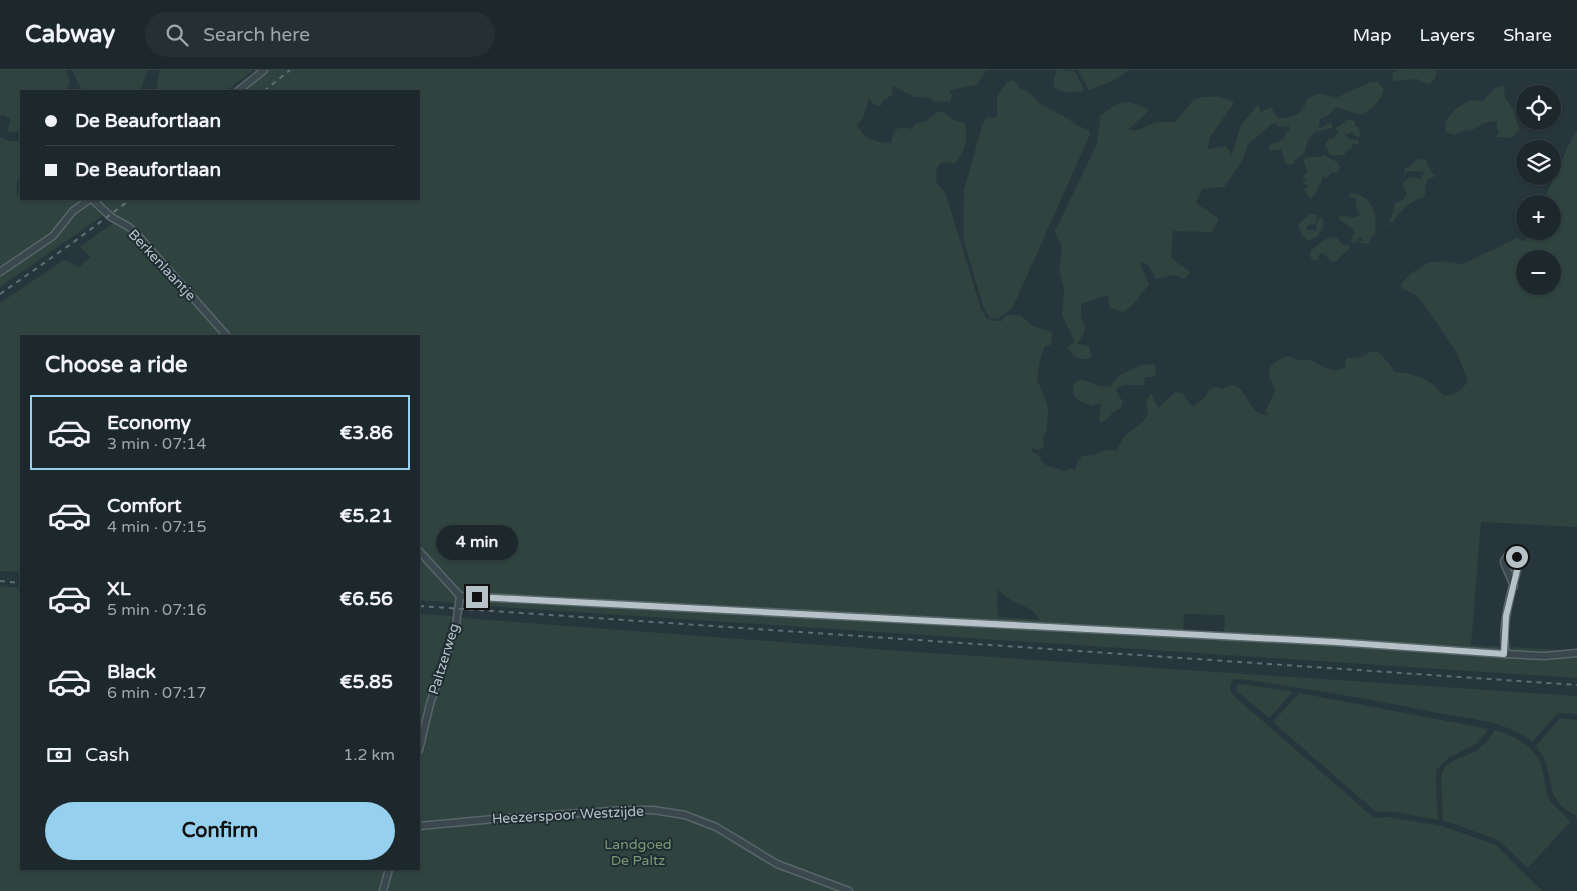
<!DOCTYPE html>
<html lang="en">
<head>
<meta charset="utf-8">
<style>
	body { margin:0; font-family:"Varela Round",sans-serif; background:#253035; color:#f1f3f6; height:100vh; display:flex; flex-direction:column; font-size:19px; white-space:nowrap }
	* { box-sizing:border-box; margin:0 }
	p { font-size:16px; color:#a0a6aa }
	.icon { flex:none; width:28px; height:28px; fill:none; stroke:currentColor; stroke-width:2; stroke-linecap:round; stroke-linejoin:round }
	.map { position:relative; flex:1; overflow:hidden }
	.side { position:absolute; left:20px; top:265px; width:400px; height:535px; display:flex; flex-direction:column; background:#1d282d; border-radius:0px; box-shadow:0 1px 4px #0004,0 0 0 1px #3b4449 }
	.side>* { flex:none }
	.top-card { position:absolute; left:20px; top:20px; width:400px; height:110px; border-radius:0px; box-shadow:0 1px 4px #0004,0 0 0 1px #3b4449; display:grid; align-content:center; height:110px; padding:0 25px; background:#1d282d }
	.buttons { position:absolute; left:1516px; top:15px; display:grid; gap:10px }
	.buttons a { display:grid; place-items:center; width:45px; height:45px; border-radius:50%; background:#1d282d; box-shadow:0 1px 4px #0004,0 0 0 1px #3b4449; font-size:25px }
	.end { position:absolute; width:22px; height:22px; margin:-11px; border:6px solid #b6c2c7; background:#111; box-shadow:0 0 0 2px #111 }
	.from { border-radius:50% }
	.bubble { position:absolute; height:35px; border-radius:18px; background:#1d282d; box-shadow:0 1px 4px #0004,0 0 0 1px #3b4449; font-size:16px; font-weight:800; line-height:35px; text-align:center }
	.top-card b { display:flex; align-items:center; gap:18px; height:48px; font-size:19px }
	.top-card b+b { border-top:1px solid #3b4449 }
	.top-card i { width:12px; height:12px; background:#f1f3f6 }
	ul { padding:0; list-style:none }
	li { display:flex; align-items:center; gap:15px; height:75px; margin:0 10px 8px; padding:0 15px; border:2px solid transparent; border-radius:0px }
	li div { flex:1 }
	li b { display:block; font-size:19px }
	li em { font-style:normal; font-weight:800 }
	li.current { border-color:#95d1ee }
	li>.icon { width:45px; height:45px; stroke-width:1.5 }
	h2 { padding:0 25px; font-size:22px; line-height:60px }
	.pay { display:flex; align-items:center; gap:12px; height:55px; padding:0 25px; font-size:19px }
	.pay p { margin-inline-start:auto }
	.action { display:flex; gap:10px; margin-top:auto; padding:10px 25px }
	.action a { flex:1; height:58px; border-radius:30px; background:#95d1ee; color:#111; font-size:20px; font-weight:800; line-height:58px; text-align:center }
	header { display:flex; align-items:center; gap:30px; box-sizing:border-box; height:70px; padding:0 25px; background:#1d282d; border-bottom:1px solid #3b4449 }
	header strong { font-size:24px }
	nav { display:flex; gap:28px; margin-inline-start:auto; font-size:18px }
	.search { width:350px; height:45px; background:#253035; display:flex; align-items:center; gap:12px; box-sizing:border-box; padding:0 18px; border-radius:28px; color:#a0a6aa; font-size:19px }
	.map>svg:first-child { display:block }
	.green { fill:#2f443e; fill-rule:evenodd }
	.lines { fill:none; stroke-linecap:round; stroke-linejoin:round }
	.minor-casing { stroke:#58656a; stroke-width:9 }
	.minor { stroke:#3a474c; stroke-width:6 }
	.rail { stroke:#5f6e75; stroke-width:2; stroke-dasharray:5 5; stroke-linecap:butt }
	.route { stroke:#b6c2c7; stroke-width:6 }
	.labels { text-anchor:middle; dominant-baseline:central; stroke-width:4; stroke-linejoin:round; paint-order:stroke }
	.street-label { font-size:14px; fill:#b6c2c7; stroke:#1f2c31 }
	.park-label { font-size:14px; fill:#799b77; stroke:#1f2c31 }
</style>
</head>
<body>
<header>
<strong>Cabway</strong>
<div class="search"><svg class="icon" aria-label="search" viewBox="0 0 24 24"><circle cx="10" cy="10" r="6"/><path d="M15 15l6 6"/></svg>Search here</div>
<nav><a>Map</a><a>Layers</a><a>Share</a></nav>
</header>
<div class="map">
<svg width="1577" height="821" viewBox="0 0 1577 821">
	<rect width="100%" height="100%" fill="#27363c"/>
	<!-- green -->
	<g class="green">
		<polygon points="0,0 65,0 70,11 66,21 21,21 21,61 9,62 7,59 10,54 10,49 4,45 0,45"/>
		<polygon points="72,0 148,0 140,21 82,21"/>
		<polygon points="160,0 254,0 226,21 156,21"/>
		<path d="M267 0H986L977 15 949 20 952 25 950 32 933 31 931 28 914 27 893 16 892 25 882 31 881 36 873 34 869 29 863 48 857 55C865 70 875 72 891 73 894 57 897 56 912 59L916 54 926 51 937 42H943L954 50 964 53C971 65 963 84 955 94L943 92C934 97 936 106 937 114L944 121 947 128 981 239 986 248 996 251H1002L1006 245H1020L1033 256 1052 262 1051 275 1045 276 1040 291 1037 310 1047 333 1048 341 1047 360 1043 368 1044 378 1038 380 1033 378 1032 381 1040 387 1041 391 1048 396 1065 401 1070 398 1075 400 1078 391 1082 386 1094 385 1104 380 1116 381 1124 367 1143 351 1148 345 1146 331 1151 323 1158 338 1175 322 1182 323 1193 337 1205 327 1210 319 1216 317 1223 319C1246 302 1246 348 1268 345L1266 340 1275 322C1275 315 1267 306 1269 300 1270 296 1274 293 1277 291 1290 282 1290 289 1302 290 1306 291 1310 289 1313 291 1322 296 1335 305 1345 297L1346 288 1362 287 1370 282H1378L1387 291 1395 302C1410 303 1425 307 1436 317 1439 320 1441 324 1445 326L1457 323 1468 312 1457 283 1435 250 1416 225 1402 218 1401 214 1410 204 1428 193 1441 191 1463 194 1517 168 1522 171H1524L1532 161H1552V134H1544V130L1568 76 1577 60V457L1481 452 1471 575 1577 581V608L515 538 419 530V266H21V502L0 501V233L64 190 79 197 91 187 80 177 113 153 105 144 0 217V204L54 168 74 143 83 135 92 133 97 129H419V21H241ZM1525 189H1552V216H1525ZM998 520 1012 531 1032 540 1040 550 998 547 997 531ZM1184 544 1225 545 1224 564 1183 562Z"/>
		<path d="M1057 0 1073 1 1077 5 1084 21C1073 23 1064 24 1054 17V9Z"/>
		<polygon points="1078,0 1129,0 1113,11 1089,20"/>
		<path d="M1402 0H1436C1437 7 1434 12 1428 14L1417 9 1394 11 1392 6 1393 2Z"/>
		<polygon points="1013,10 1020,18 1031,24 1039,33 1067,48 1076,55 1089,60 1090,64 1013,237 999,248 994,249 989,247 983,236 963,168 964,120 982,56 986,48 997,47 997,27 1007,12"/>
		<path d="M1371 12H1378L1384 19C1381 31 1372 39 1361 45L1336 37 1329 45 1321 48 1318 57 1321 58 1328 53 1332 54V58L1315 62 1308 70 1304 84 1295 90 1293 94H1286L1284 90V85L1281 82 1282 79 1269 81 1270 74 1283 70 1287 62 1290 60 1289 56 1279 57 1276 53 1272 54 1248 74 1243 89 1224 117 1202 119 1196 133 1219 149 1212 162 1173 161 1171 188 1190 202 1185 209 1174 205 1156 209 1148 195 1140 192 1149 215C1140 224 1134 236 1123 242L1110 238 1108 225 1081 234V248L1085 256 1084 263 1077 274 1089 276 1092 286C1083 292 1074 289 1069 279H1065L1075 272 1062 245 1064 221 1059 197 1062 180 1061 175 1055 161 1097 74 1100 46C1121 30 1125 28 1149 40L1144 46 1128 59C1139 63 1144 56 1154 53 1162 51 1168 52 1175 52L1194 29C1206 26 1224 25 1234 33L1210 67 1208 79 1226 76 1232 85 1241 55 1258 35 1261 42 1271 37 1278 49C1292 47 1304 45 1307 29 1322 19 1325 27 1338 27Z"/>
		<polygon points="1500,16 1504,16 1505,28 1513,39 1520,61 1517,62 1512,68 1496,67 1499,61 1497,59 1497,51 1483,53 1472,60 1464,61 1454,65 1445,62 1446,51 1455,39 1471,30 1483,31 1494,19"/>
		<path d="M1352 50 1355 52V56L1359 58 1360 67 1355 66 1352 62 1345 65 1349 69 1359 70V74H1353L1351 79 1346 82 1344 85H1330L1325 74 1330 69H1333L1339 62 1335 59C1338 55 1343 55 1346 50Z"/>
		<path d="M0 67 8 71H21V102C18 107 16 117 17 123L21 125V129H85L51 163 0 198Z"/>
		<path d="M1324 85 1337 92 1340 98 1337 103 1332 102 1326 108 1323 105C1322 111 1316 126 1310 129L1304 119 1309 117 1302 112V111H1308L1303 106 1307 102 1303 89 1308 87H1321Z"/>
		<path d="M1417 89 1426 90 1431 102 1436 106 1428 109 1425 118V125C1421 130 1419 128 1414 131 1407 135 1396 145 1393 152H1389L1387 156H1385L1391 149 1395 133 1404 129 1407 123 1403 117V113L1410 107 1420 109 1425 102 1409 101 1404 104 1405 98 1410 96Z"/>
		<path d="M1350 123C1373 124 1378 146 1375 165L1372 166 1369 174 1359 173 1363 169 1361 167 1358 168V172L1352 173C1351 169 1351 167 1355 164L1353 159 1339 149V147L1342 145 1352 148 1361 145 1356 137V128L1349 127Z"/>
		<polygon points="1310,144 1316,145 1317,150 1315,154 1307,156 1307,160 1317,160 1316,154 1320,147 1322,148 1324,154 1317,167 1308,171 1302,166 1298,155"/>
		<polygon points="1333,167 1337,168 1342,174 1349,175 1350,178 1335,192 1331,191 1323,183 1320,184 1317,191 1312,190 1310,185 1311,180 1326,169"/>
		<path d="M1152 294 1155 295 1156 303 1153 307H1145L1144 315H1124L1117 318 1116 321 1123 332 1120 339C1109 342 1110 351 1100 352L1099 350 1101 334 1099 333 1091 336C1084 332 1072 331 1073 319 1075 302 1091 314 1099 316 1103 317 1107 317 1111 316L1119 305 1142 295Z"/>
		<path d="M0 516 21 518V799H419V544L452 546C446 565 441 582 435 601L440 609 447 593 462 548 901 581 1577 626V644L1558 643 1532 672C1506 650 1467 649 1434 642 1370 629 1306 618 1241 609H1234C1229 615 1229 619 1233 625L1374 748 1388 747 1442 756 1496 775 1542 821H0Z"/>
		<polygon points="1241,614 1293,622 1269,648 1237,621 1236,615"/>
		<polygon points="1299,623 1489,659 1476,674 1448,688 1437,699 1436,708 1438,750 1395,742 1376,742 1273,652"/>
		<polygon points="1560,648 1577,650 1577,751 1576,746 1561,736 1553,724 1546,692 1536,676"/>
		<path d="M1495 660C1516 666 1539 678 1543 702 1545 711 1545 721 1549 729 1555 738 1566 744 1570 752L1528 798 1498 770 1443 750 1441 708C1443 689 1464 688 1476 681 1484 676 1490 667 1495 660Z"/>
	</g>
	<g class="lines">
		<defs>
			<g id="minor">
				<polyline points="238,21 264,0"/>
				<polyline points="92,129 111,147 129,157 140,168 227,266"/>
				<polyline points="0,202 53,166 73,141 90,129"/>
				<polyline points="419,481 460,526"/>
				<polyline points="460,526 1335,572 1505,584 1544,586 1577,583"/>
				<path d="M1505 584C1505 574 1504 565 1505 555 1507 534 1514 513 1519 492L1516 485H1508L1504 491 1505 495 1514 516"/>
				<polyline points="419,680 430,634 456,554 460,526"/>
				<polyline points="419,756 494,749 626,740 653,740 685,745 716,757 777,794 849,821"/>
				<polyline points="383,821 389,799"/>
			</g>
		</defs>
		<!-- minor casing -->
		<use href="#minor" class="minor-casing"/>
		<!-- minor -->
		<use href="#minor" class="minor"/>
		<!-- rail -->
		<g class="rail">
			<polyline points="264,21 290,0"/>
			<polyline points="0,224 71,174 131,129"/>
			<polyline points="0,511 21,513"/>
			<polyline points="419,536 1577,615"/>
		</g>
	</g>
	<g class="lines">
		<!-- route -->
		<polyline class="route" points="477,527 1335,572 1504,584 1506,546 1519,492 1517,487"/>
	</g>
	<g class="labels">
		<!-- street labels -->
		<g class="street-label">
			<text transform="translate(162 195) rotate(47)">Berkenlaantje</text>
			<text transform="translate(444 589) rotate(-73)">Paltzerweg</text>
			<text transform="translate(568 745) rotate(-3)">Heezerspoor Westzijde</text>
		</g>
		<!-- park labels -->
		<g class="park-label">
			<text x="638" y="774">Landgoed<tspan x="638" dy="16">De Paltz</tspan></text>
		</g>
	</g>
</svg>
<div class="buttons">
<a><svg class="icon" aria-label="locate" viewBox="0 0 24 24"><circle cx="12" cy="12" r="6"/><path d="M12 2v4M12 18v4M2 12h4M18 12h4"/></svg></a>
<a><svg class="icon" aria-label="layers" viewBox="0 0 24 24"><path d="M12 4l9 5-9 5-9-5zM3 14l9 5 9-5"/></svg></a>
<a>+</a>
<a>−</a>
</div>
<i class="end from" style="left:1517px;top:487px"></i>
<i class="end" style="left:477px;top:527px"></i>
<div class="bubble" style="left:436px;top:455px;width:82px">4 min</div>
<div class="top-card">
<b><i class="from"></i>De Beaufortlaan</b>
<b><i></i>De Beaufortlaan</b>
</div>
<section class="side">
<h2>Choose a ride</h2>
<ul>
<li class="current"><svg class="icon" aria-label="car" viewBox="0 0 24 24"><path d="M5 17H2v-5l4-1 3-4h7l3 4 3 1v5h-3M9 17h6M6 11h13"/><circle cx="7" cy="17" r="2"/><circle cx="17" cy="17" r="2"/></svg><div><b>Economy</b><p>3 min · 07:14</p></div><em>€3.86</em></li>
<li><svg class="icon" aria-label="car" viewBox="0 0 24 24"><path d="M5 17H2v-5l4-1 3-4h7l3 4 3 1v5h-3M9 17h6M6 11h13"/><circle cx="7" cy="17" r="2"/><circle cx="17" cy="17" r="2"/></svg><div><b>Comfort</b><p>4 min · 07:15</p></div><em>€5.21</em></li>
<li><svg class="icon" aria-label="car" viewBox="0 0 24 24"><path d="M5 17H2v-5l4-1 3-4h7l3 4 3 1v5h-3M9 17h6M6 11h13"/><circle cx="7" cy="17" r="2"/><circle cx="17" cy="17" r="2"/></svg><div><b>XL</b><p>5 min · 07:16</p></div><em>€6.56</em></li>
<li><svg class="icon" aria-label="car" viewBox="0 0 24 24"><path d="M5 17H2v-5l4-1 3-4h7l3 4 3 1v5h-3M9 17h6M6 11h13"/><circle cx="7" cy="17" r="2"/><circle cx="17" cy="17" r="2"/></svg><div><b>Black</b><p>6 min · 07:17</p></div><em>€5.85</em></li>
</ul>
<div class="pay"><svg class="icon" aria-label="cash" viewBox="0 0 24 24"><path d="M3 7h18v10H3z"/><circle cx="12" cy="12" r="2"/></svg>Cash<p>1.2 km</p></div>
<div class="action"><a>Confirm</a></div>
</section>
</div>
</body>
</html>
